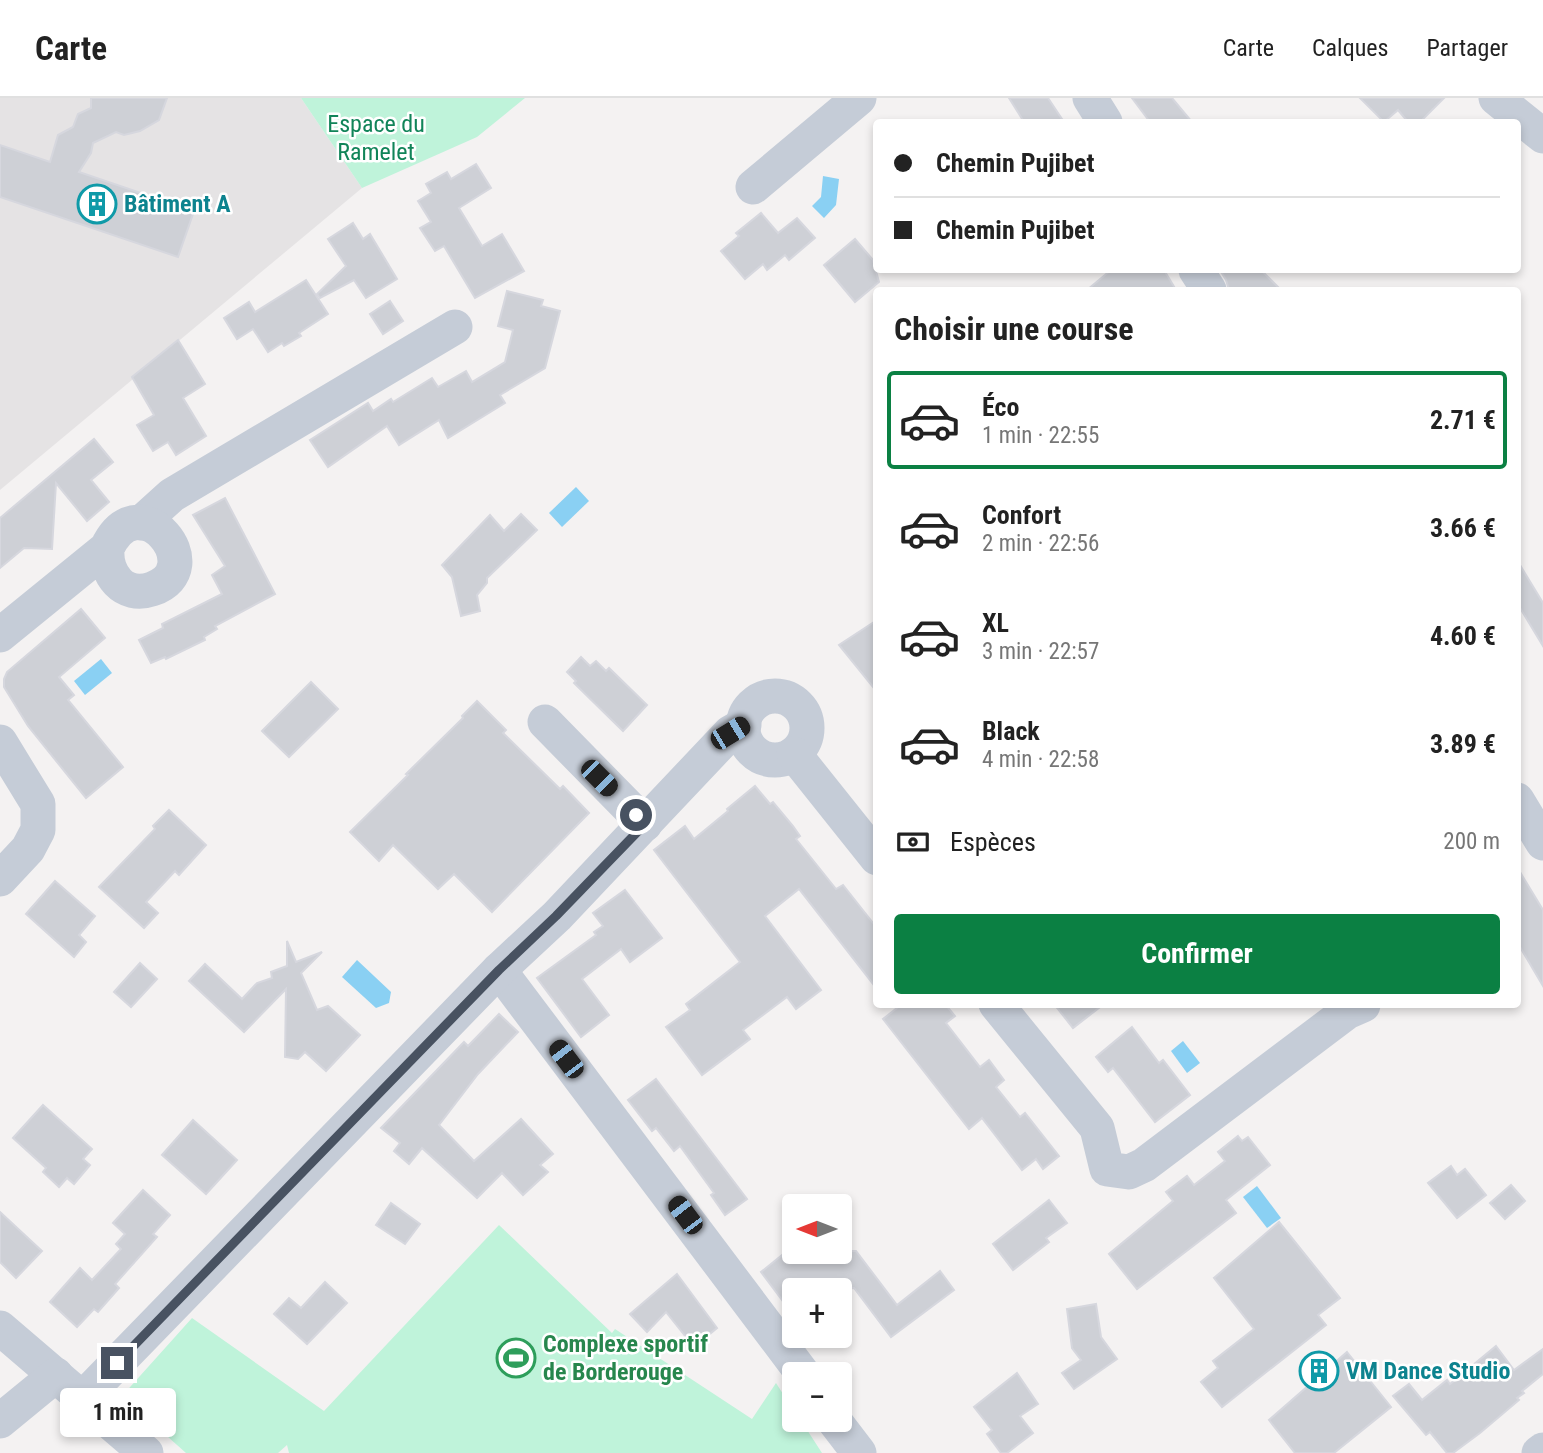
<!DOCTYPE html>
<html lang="fr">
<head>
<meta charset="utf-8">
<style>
	body { margin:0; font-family:"Roboto Condensed",sans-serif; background:#f2f2f2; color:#222; height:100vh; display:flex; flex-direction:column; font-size:26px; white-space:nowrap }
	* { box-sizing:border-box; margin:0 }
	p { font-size:23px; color:#767676 }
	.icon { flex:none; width:38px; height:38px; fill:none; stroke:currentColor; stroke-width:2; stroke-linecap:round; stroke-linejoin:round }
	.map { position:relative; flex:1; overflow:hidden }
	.side { position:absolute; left:873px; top:189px; width:648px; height:721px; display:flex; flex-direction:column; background:#fff; border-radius:7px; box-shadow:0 4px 10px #0003 }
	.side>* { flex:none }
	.top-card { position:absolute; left:873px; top:21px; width:648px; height:154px; border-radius:7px; box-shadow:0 4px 10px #0003; display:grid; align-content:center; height:154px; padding:0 21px; background:#fff }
	.needle { width:46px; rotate:270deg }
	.controls { position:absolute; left:782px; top:1096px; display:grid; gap:14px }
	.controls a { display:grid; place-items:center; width:70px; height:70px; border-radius:7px; background:#fff; box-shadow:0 4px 10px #0003; font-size:35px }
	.end { position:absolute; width:32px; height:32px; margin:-16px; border:9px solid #485261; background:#fff; box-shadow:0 0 0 4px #fff }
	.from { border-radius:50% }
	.bubble { position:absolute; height:49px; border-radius:7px; background:#fff; box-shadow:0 4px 10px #0003; font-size:23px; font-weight:700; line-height:49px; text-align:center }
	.car { position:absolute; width:21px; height:42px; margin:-21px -10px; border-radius:9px; box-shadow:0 0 5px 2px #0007; background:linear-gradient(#222 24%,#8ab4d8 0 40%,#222 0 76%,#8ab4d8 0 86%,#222 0) }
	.top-card b { display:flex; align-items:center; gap:24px; height:66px; font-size:26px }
	.top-card b+b { border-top:2px solid #e0e0e0 }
	.top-card i { width:18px; height:18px; background:#222 }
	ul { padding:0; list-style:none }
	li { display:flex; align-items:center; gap:21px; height:98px; margin:0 14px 10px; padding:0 7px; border:4px solid transparent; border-radius:7px }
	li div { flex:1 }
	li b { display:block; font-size:26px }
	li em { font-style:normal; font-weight:700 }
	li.current { border-color:#0b8043 }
	li>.icon { width:63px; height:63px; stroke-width:1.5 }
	h2 { padding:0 21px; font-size:32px; line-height:84px }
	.pay { display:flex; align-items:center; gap:18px; height:77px; padding:0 21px; font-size:26px }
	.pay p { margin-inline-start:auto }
	.button { display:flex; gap:14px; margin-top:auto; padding:14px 21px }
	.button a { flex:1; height:80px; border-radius:7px; background:#0b8043; color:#fff; font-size:28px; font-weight:700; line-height:80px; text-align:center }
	header { display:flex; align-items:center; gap:42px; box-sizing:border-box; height:98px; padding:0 35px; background:#fff; border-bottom:2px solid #e0e0e0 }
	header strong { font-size:33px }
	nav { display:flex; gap:38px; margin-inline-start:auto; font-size:24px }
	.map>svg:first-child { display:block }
	.education { fill:#e5e3e4 }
	.green { fill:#bff3da }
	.water { fill:#8ad0f3 }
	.building { fill:#ced0d6; stroke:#d6d7de; stroke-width:2 }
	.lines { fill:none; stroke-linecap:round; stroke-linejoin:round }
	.minor { stroke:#c5ccd7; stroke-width:35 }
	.route { stroke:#485261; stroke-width:9 }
	.labels { text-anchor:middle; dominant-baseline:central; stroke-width:5; stroke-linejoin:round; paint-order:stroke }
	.park-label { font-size:24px; fill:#118459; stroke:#fff }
	.culture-label { font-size:24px; font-weight:bold; fill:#0d838f; stroke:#fff; text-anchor:start }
	.leisure-label { font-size:24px; font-weight:bold; fill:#27864d; stroke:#fff; text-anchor:start }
</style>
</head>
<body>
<header>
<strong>Carte</strong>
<nav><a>Carte</a><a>Calques</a><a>Partager</a></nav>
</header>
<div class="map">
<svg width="1543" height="1355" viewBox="0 0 1543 1355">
	<rect width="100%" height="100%" fill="#f4f2f2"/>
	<!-- education -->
	<polygon class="education" points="0,0 301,0 362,90 0,392"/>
	<!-- green -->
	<g class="green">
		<polygon points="301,0 525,0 477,39 362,90"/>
		<polygon points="499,1127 612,1235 615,1231 752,1321 776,1285 794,1313 794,1321 800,1321 822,1355 289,1355 287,1347 278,1355 186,1355 122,1298 192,1220 324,1313"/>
	</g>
	<!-- water -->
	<g class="water">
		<polygon points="823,78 839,81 836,107 824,120 812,108 821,99"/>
		<polygon points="576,389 589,403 562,429 549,415"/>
		<polygon points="101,561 112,575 85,597 74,583"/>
		<polygon points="357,862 391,894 389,905 376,910 342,879"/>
		<polygon points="1183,943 1200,965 1187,975 1171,953"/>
		<polygon points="1257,1088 1281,1120 1267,1130 1243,1099"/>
	</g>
	<!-- building -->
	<g class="building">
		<polygon points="91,0 167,0 159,22 140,33 124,37 116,34 93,45 91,55 79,74 194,113 178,159 0,99 0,47 50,64 58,37 73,29 78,16 91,10"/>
		<polygon points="1009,0 1048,0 1064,24 1024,24"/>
		<polygon points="1132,0 1172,0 1192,24 1150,24"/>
		<polygon points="1360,0 1444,0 1420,24 1408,24 1398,12 1384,24"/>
		<polygon points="476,66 491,90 459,110 482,148 502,136 524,173 475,200 444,148 435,153 420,130 431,124 418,103 431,95 426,86 447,74 451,81"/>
		<polygon points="761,115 778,135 797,120 815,140 789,162 785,157 767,172 763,166 745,181 721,153 739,138 736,135"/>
		<polygon points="353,125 363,141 370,136 397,181 366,200 354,182 320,200 317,196 346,168 328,141"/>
		<polygon points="855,141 873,162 879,184 855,204 824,167"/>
		<polygon points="1111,172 1164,172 1176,192 1087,192"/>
		<polygon points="1220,172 1261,172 1281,192 1229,192 1226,182"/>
		<polygon points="306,182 328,216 299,235 301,238 284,248 282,245 268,254 253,231 237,241 224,220 249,204 255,214"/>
		<polygon points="507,193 543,202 541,208 560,213 545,270 500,297 505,305 448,340 439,322 399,347 387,328 328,369 310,342 368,305 373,313 391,301 393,304 432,280 438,289 466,273 472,284 505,264 513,232 498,228"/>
		<polygon points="390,203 403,223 383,236 370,216"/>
		<polygon points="178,242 205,286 183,300 206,338 176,357 168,344 153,353 137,327 154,317 132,279"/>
		<polygon points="94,341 113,364 91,382 109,404 87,423 56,385 52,451 24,450 0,470 0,420"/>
		<polygon points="225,400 275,496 215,528 217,531 204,539 205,542 166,561 165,559 151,565 139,542 163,530 162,526 222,496 212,477 225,468 193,417"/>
		<polygon points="521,416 537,432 487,480 487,485 477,497 480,513 461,518 452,479 442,467 490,417 504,433"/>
		<polygon points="1517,462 1543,505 1543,548 1517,505"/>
		<polygon points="81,511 105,540 59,579 74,597 68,602 123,669 86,700 28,628 4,589 4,581 7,574"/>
		<polygon points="877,522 877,594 839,547"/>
		<polygon points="581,559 590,568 596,563 606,573 609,570 647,607 623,633 574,585 576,583 567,574"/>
		<polygon points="311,584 338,611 289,659 262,633"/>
		<polygon points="477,603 506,632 503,635 560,691 563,688 589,715 492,814 454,776 438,791 393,747 379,763 350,734 408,677 406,676 463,620 462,618"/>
		<polygon points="755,688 770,706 773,704 793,728 800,738 796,741 836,791 843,787 877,830 877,891 799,791 765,818 821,892 796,911 787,899 743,932 750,941 702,977 666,929 690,912 686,906 740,864 654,752 685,728 694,741 728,713 727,711"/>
		<polygon points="169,712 206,747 179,777 175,773 146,804 158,815 144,830 99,789 155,731 153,728"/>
		<polygon points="1517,769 1543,812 1543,888 1517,844"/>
		<polygon points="55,783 95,818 79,837 86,844 74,859 26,816"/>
		<polygon points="625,792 662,840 630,864 621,851 582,881 609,917 581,939 537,880 596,837 594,834 603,828 593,815"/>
		<polygon points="287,843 296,864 322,854 301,875 317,912 328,908 360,937 326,973 305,954 298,961 285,959 286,891 244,934 189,883 205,866 242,901 257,885 272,880 271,874 287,868"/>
		<polygon points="140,865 157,881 131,909 114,894"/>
		<polygon points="902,906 945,906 955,918 946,925 980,969 989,962 1004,982 996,989 1020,1019 1025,1015 1059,1058 1043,1071 1036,1061 1022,1072 982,1020 969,1031 883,921"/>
		<polygon points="1054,906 1104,906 1073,930"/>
		<polygon points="499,916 518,934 478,976 439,1027 474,1063 521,1021 553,1056 540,1067 548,1074 523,1097 502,1075 477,1100 422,1050 409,1066 394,1053 400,1045 381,1030 464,944 468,948"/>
		<polygon points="1132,929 1159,965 1163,962 1190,997 1155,1024 1113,970 1108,974 1096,959"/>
		<polygon points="656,981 747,1101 725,1117 711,1097 714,1095 680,1048 674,1053 656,1030 652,1033 628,1002"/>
		<polygon points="43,1007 92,1051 83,1061 90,1067 74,1086 67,1080 59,1089 43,1074 46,1070 13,1040"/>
		<polygon points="193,1022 237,1062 206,1096 162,1057"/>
		<polygon points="1238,1038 1242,1043 1248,1039 1270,1067 1226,1102 1236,1115 1137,1191 1109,1156 1173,1103 1166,1094 1187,1078 1194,1087 1225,1063 1218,1054"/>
		<polygon points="1451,1068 1457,1077 1465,1071 1486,1097 1457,1120 1428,1085"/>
		<polygon points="1511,1087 1525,1103 1505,1121 1490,1105"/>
		<polygon points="143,1092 170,1117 153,1136 157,1139 115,1186 119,1190 98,1214 94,1211 77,1229 50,1204 80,1170 92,1182 121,1151 116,1146 125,1136 113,1125"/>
		<polygon points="1049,1102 1067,1125 1046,1140 1049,1144 1013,1172 993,1146"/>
		<polygon points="391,1105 420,1126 405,1146 376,1127"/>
		<polygon points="0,1114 42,1153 16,1180 0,1164"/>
		<polygon points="1279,1124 1340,1200 1318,1217 1326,1227 1222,1309 1201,1284 1218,1270 1213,1263 1254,1231 1214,1180"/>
		<polygon points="787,1153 856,1153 897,1207 940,1173 954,1192 891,1239 854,1190 794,1192 794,1218 761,1174"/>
		<polygon points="677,1176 717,1230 694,1249 666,1214 647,1234 630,1216"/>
		<polygon points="325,1184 347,1205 307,1246 274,1216 289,1200 301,1210"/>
		<polygon points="1096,1206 1101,1239 1117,1261 1074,1291 1062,1275 1081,1262 1072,1250 1067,1211"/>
		<polygon points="1496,1248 1514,1272 1543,1251 1543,1276 1522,1293 1524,1295 1517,1300 1519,1302 1480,1335 1453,1355 1447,1355 1430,1334 1426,1337 1393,1298 1409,1286 1422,1302 1447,1282 1450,1286"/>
		<polygon points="1347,1254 1391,1309 1334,1355 1295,1355 1269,1322"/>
		<polygon points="1017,1275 1038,1306 1020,1318 1033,1335 1007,1355 1001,1355 987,1336 992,1332 974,1309"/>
	</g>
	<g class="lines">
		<!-- minor -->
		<g class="minor">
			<polyline points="1090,0 1105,24"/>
			<polyline points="1496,0 1543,38"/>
			<polyline points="753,89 859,0"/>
			<polyline points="1196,172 1209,192"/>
			<polyline points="141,425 172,397 455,229"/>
			<path d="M0 537 107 450C139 381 212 471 152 491 123 501 105 476 107 450"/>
			<circle cx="775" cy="630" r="32"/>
			<polyline points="545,624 645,726"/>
			<polyline points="0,644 38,706 38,732 28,751 0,781"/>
			<polyline points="794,656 877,760"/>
			<polyline points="1517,702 1543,745"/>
			<polyline points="499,872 803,1276"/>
			<polyline points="996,906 1097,1030 1107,1071 1129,1074 1144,1067 1347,914 1363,907"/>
			<polyline points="0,1230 146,1355"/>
			<polyline points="83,1300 499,872 557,818 730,635 744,627"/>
			<polyline points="833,1321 859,1355"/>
			<polyline points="0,1323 56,1277"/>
			<polyline points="1539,1355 1543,1352"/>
		</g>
	</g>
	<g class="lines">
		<!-- route -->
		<polyline class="route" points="117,1265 499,872 556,818 645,726 636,717"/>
	</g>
	<!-- icons -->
	<defs>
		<symbol id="building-ring" viewBox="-11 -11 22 22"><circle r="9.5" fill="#fff" stroke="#0f9aa8" stroke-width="1.5"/><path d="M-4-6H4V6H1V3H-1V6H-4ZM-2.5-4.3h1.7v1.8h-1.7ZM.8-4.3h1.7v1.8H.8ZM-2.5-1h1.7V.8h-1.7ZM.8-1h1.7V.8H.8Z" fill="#0f9aa8"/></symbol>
		<symbol id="stadium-ring" viewBox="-11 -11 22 22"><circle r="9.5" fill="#fff" stroke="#2e9e5b" stroke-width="1.5"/><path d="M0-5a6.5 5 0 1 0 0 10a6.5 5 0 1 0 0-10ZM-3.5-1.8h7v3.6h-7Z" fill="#2e9e5b"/></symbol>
	</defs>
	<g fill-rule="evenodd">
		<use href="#building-ring" x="75" y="84" width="44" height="44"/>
		<use href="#stadium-ring" x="494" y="1238" width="44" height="44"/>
		<use href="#building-ring" x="1297" y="1251" width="44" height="44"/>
	</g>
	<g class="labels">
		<!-- park labels -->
		<g class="park-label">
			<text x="376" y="26">Espace du<tspan x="376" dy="28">Ramelet</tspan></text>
		</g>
		<!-- culture labels -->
		<g class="culture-label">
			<text x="124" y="106">Bâtiment A</text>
			<text x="1346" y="1273">VM Dance Studio</text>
		</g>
		<!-- leisure labels -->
		<g class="leisure-label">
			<text x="543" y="1246">Complexe sportif<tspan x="543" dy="28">de Borderouge</tspan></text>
		</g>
	</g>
</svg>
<div class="controls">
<a><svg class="needle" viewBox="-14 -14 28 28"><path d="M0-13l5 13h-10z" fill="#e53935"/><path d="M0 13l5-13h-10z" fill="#767676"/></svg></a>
<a>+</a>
<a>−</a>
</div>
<i class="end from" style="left:636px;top:717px"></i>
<i class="end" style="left:117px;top:1265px"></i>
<div class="bubble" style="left:60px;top:1290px;width:116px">1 min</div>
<i class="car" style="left:730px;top:635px;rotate:59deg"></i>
<i class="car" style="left:599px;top:680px;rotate:135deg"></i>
<i class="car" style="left:566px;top:961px;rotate:323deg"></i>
<i class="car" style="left:685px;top:1117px;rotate:323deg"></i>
<div class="top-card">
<b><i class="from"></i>Chemin Pujibet</b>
<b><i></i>Chemin Pujibet</b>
</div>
<section class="side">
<h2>Choisir une course</h2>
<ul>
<li class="current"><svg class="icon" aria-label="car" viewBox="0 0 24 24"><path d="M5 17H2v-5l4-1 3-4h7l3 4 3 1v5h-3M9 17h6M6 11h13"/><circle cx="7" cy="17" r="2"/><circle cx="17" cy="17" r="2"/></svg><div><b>Éco</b><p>1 min · 22:55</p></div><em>2.71 €</em></li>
<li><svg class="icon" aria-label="car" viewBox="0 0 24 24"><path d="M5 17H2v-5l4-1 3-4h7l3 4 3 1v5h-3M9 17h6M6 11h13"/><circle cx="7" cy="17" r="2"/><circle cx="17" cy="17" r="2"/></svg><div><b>Confort</b><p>2 min · 22:56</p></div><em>3.66 €</em></li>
<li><svg class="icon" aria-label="car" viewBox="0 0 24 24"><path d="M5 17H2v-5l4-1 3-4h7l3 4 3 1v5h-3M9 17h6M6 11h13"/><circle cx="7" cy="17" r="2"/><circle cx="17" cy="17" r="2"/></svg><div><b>XL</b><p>3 min · 22:57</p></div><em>4.60 €</em></li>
<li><svg class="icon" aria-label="car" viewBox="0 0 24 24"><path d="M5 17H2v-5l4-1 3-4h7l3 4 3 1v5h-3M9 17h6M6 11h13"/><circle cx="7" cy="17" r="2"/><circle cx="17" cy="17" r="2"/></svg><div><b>Black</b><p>4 min · 22:58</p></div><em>3.89 €</em></li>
</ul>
<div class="pay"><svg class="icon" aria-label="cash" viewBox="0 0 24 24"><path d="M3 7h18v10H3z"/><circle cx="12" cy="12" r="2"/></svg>Espèces<p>200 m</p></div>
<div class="button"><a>Confirmer</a></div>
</section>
</div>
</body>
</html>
